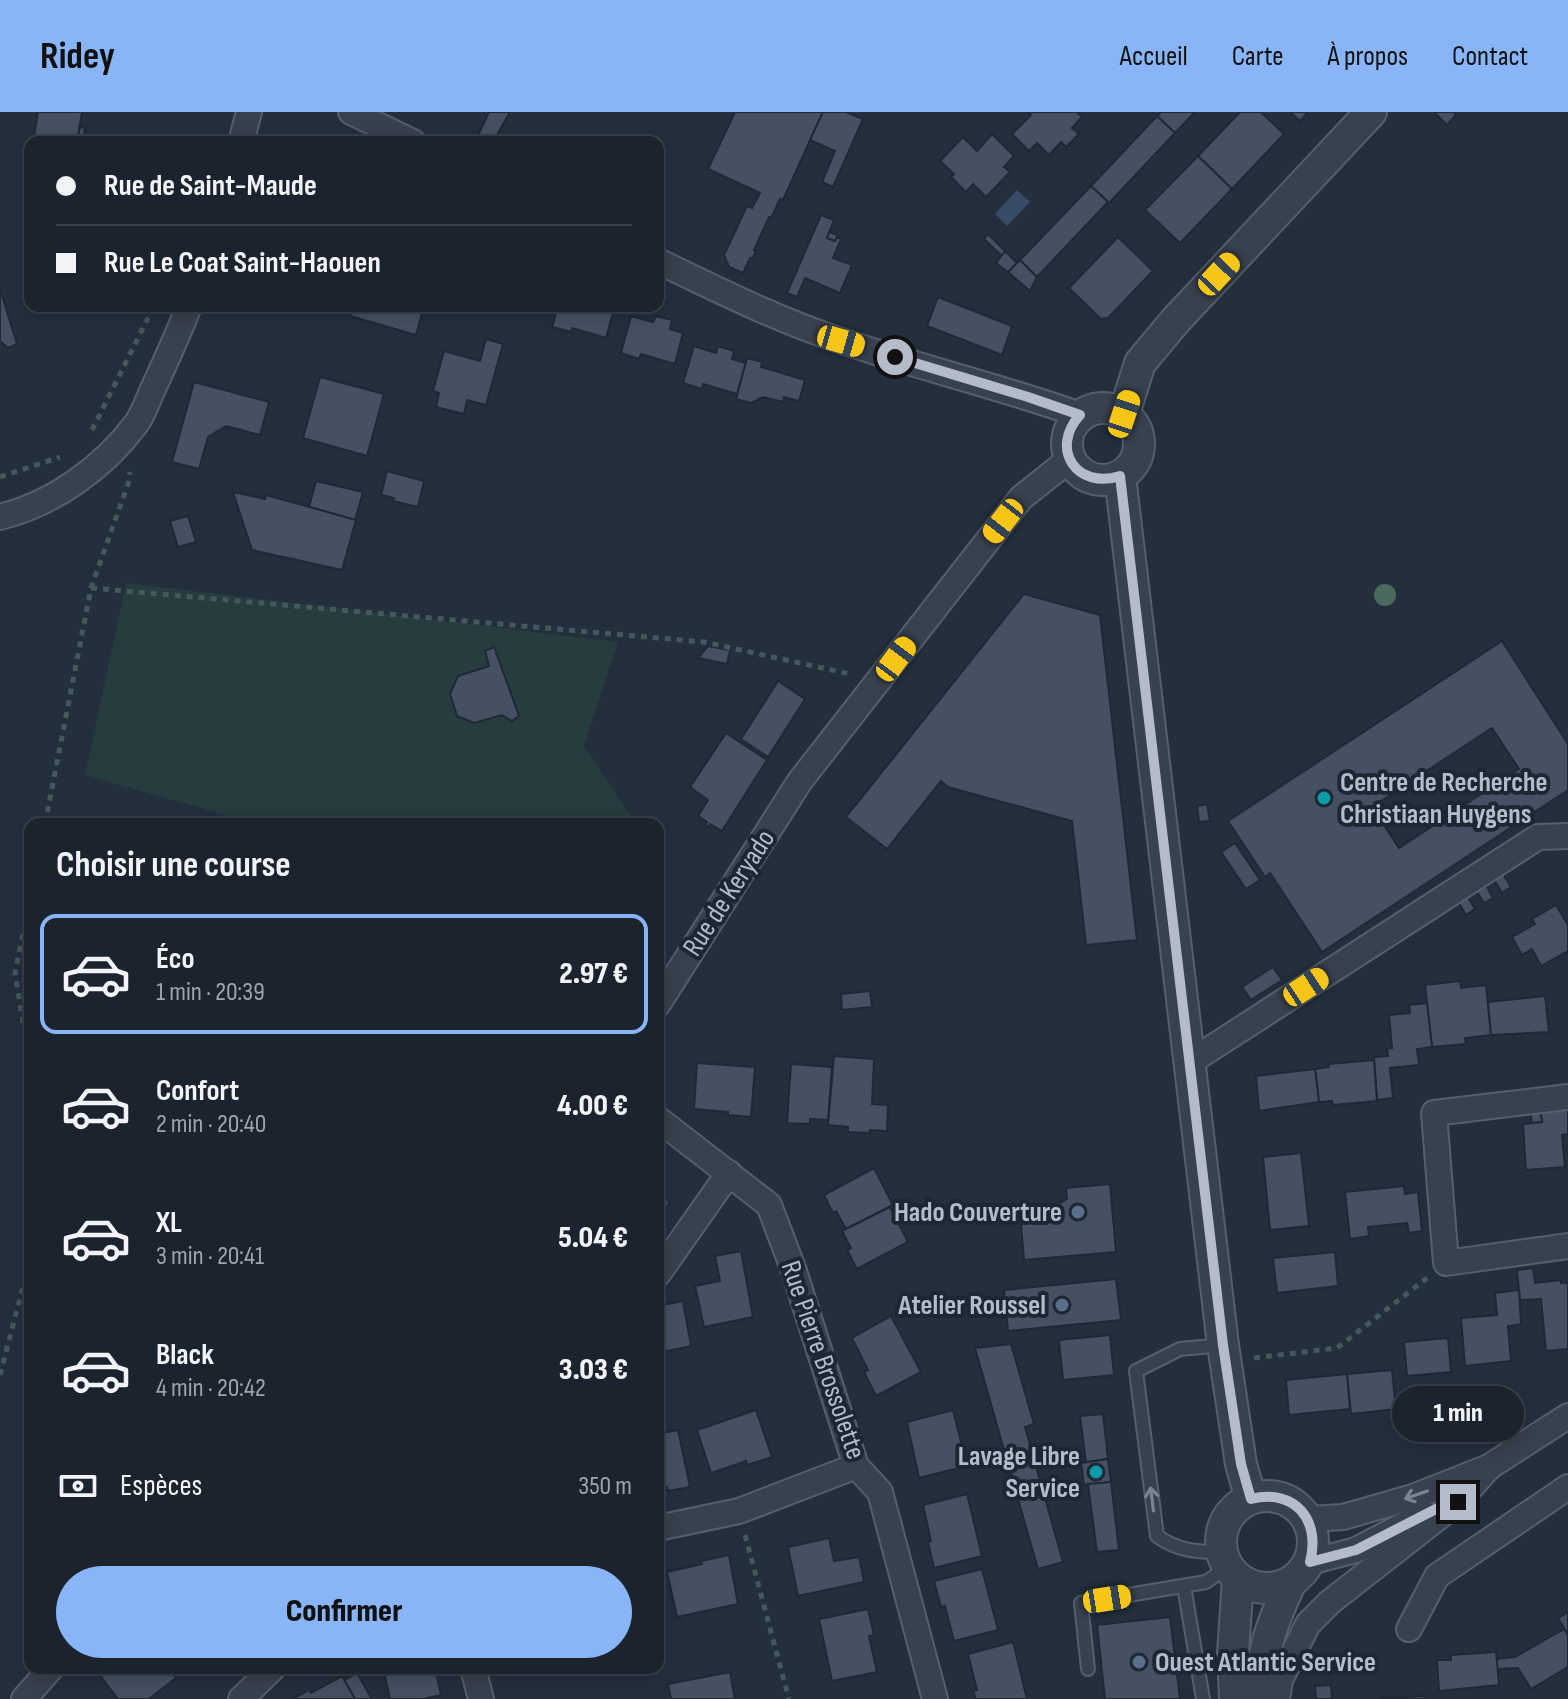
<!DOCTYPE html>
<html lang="fr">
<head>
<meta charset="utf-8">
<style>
	body { margin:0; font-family:"Sofia Sans Condensed",sans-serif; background:#282f3a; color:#f1f3f6; height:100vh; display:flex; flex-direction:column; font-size:30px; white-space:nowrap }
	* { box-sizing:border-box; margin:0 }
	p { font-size:26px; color:#a0a4aa }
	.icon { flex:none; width:44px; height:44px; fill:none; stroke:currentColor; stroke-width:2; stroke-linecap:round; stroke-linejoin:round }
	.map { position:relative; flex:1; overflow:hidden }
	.side { position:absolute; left:24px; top:706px; width:640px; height:856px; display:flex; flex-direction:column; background:#1b232e; border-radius:16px; box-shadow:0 4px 20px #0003,0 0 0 2px #39404a }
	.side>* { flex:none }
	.top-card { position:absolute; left:24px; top:24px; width:640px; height:176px; border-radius:16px; box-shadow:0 4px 20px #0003,0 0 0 2px #39404a; display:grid; align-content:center; height:176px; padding:0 32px; background:#1b232e }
	.end { position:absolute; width:36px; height:36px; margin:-18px; border:10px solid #b4bcc9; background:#111; box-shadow:0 0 0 4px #111 }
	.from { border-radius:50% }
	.bubble { position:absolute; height:56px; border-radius:28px; background:#1b232e; box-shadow:0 4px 20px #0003,0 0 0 2px #39404a; font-size:26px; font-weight:800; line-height:56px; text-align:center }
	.car { position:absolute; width:24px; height:48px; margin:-24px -12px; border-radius:10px; box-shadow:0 0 6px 2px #0007; background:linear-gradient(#f5c518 24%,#345 0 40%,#f5c518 0 76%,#345 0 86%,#f5c518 0) }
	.top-card b { display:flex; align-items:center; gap:28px; height:76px; font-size:30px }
	.top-card b+b { border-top:2px solid #39404a }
	.top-card i { width:20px; height:20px; background:#f1f3f6 }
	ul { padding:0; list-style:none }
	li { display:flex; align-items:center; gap:24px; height:120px; margin:0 16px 12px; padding:0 16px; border:4px solid transparent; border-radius:16px }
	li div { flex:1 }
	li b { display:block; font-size:30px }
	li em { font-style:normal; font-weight:800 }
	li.current { border-color:#8ab4f8 }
	li>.icon { width:72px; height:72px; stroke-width:1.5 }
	h2 { padding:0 32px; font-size:36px; line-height:96px }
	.pay { display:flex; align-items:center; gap:20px; height:88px; padding:0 32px; font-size:30px }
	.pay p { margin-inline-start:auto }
	.cta { display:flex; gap:16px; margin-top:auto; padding:16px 32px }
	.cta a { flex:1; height:92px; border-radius:48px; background:#8ab4f8; color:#111; font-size:32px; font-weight:800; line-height:92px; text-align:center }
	header { display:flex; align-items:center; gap:48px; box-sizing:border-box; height:112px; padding:0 40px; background:#8ab4f8; color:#111 }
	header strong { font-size:38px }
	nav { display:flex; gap:44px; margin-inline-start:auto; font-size:28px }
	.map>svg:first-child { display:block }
	.green { fill:#263c3f }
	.water { fill:#394c67 }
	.building { fill:#455162; stroke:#1f2835; stroke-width:2; fill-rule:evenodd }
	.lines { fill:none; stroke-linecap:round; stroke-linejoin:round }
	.service-casing { stroke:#565f6c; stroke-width:16 }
	.minor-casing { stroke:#565f6c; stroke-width:28 }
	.tertiary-casing { stroke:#565f6c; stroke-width:34 }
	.path { stroke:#44595c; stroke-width:5; stroke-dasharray:6 6; stroke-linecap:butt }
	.service { stroke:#38414e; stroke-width:12 }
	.minor { stroke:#38414e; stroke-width:24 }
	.tertiary { stroke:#38414e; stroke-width:30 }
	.tree { fill:#4b6a5d }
	.oneway { stroke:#7c8592 }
	.route { stroke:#b4bcc9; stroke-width:10 }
	.culture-dot { fill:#0f9aa8; stroke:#1d2633; stroke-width:3 }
	.service-dot { fill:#5c6f8a; stroke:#1d2633; stroke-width:3 }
	.labels { text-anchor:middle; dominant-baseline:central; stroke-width:8; stroke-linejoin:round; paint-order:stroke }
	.poi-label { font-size:28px; font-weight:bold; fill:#b4bcc9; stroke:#1d2633; text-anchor:end }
	.street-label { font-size:28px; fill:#b4bcc9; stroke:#1d2633 }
</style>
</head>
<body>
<header>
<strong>Ridey</strong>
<nav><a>Accueil</a><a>Carte</a><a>À propos</a><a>Contact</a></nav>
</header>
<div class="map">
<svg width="1568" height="1587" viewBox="0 0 1568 1587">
	<rect width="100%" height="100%" fill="#242f3e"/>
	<!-- green -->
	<polygon class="green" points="126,471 618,530 584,634 636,712 257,712 85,663"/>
	<!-- water -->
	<polygon class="water" points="1017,78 1030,90 1007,114 995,102"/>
	<!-- building -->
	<g class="building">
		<polygon points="38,0 82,0 77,30 33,30"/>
		<polygon points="489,0 510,0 493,30 475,30"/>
		<polygon points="735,0 823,0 783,88 780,87 771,106 769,105 754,138 756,139 752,147 750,146 743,161 729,155 724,143 747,94 752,96 760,81 708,57"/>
		<polygon points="823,0 846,0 863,7 833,75 822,70 835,39 810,28"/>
		<polygon points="1028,0 1077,0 1082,5 1072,16 1079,22 1066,35 1061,30 1049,43 1037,31 1029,39 1012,22 1031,3"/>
		<polygon points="1161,0 1195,0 1175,21 1157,4"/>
		<polygon points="1240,0 1261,0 1284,22 1232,77 1198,44"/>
		<polygon points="1290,0 1308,0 1300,9"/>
		<polygon points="1434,0 1453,0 1456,3 1447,13"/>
		<polygon points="1157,4 1175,21 1109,91 1091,74"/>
		<polygon points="80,15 85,16 83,30 77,30"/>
		<polygon points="992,22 1014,44 1004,55 1010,60 986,85 973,72 966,80 951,65 954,62 940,49 963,25 977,39"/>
		<polygon points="1198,44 1232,77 1180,131 1145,98"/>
		<polygon points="1091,74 1108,90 1037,165 1020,148"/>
		<polygon points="821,103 834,108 827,126 835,129 837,125 841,127 833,146 852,153 840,181 805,166 797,185 787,181"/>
		<polygon points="829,120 838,123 835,129 827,126"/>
		<polygon points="988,122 1005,139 1002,144 984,127"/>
		<polygon points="1118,125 1153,159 1108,206 1101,207 1069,176"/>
		<polygon points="1005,139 1017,151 1008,160 996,151"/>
		<polygon points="1020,148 1037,165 1030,179 1008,160"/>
		<polygon points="0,177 17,232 8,236 0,229"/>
		<polygon points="938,185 1012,214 1002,243 927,214"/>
		<polygon points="352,194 424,194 416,223 350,204"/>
		<polygon points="558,194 615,194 606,226 572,216 571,220 552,215"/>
		<polygon points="631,204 653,210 656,204 672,208 670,217 683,221 675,252 641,242 639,247 621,241"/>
		<polygon points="486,227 503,232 486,293 467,288 464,302 436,295 439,281 433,279 444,239 480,249"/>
		<polygon points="694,234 716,241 718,234 734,239 732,247 746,251 737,282 703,272 702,277 683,271"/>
		<polygon points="747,246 762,250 761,255 805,268 799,289 784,285 783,290 763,285 751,291 736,287"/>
		<polygon points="320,265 384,282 367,344 303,326"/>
		<polygon points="194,270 269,290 260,323 226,314 208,325 199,357 172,350"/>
		<polygon points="387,359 424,369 418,395 393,389 394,386 381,383"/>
		<polygon points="316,369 363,380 355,408 309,395"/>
		<polygon points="233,380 265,387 266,383 356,408 342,458 252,438"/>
		<polygon points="188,404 196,430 178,435 170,409"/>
		<polygon points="1024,482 1100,503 1137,828 1086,833 1072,709 948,675 941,669 887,737 846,705"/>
		<path d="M1502 529 1568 632V678L1322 840 1270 761 1265 765 1228 709ZM1492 616 1519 657 1399 736 1372 695Z"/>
		<polygon points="708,534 730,538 727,552 698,546"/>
		<polygon points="494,535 519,604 512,609 502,603 474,611 457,604 450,582 458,564 489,554 485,539"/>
		<polygon points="778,569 805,587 768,645 741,627"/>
		<polygon points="726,621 767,648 722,719 710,712 708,715 705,713 707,710 698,704 708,688 690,675"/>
		<polygon points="1207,692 1210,709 1199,710 1197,694"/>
		<polygon points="1235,731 1260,768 1246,777 1221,740"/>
		<polygon points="1502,760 1511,775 1502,781 1493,766"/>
		<polygon points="1485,771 1493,786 1484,791 1475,777"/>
		<polygon points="1466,782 1475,797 1466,803 1457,788"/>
		<polygon points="1556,793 1568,813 1568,839 1541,854 1532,837 1522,843 1512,825 1535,812 1532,807"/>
		<polygon points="1273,855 1282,868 1251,888 1242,875"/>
		<polygon points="1460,869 1461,876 1486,873 1491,923 1465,926 1466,932 1432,935 1425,873"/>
		<polygon points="870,879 872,895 842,898 841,882"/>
		<polygon points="1545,884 1549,920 1491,923 1488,890"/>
		<polygon points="1427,891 1432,935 1417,937 1419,953 1390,956 1393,986 1377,988 1374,945 1388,944 1387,937 1392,936 1389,903 1410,901 1409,893"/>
		<polygon points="834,944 874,947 872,992 888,993 887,1019 870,1018 870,1021 848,1020 848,1015 828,1013"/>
		<polygon points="1374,948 1377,989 1333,993 1332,989 1319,990 1315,957 1329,955 1329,952"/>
		<polygon points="697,951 755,955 751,1005 728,1003 728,1000 694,997"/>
		<polygon points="791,952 832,955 828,1008 810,1007 810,1012 787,1011"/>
		<polygon points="1315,957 1319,990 1259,999 1256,964"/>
		<polygon points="1568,994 1568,1022 1562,1023 1565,1055 1526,1058 1523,1012 1542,1010 1540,997"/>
		<polygon points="1540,997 1542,1010 1532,1011 1530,998"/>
		<polygon points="1301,1041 1309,1114 1270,1118 1263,1045"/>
		<polygon points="874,1056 893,1093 846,1117 836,1099 833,1101 824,1083"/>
		<polygon points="1110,1072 1116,1140 1024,1148 1021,1113 1067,1087 1066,1076"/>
		<polygon points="1404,1074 1405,1082 1418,1080 1422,1119 1409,1121 1407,1111 1368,1115 1369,1124 1350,1127 1345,1080"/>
		<polygon points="658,1081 670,1090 658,1106"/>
		<polygon points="890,1095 908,1130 857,1157 847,1138 851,1136 842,1119"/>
		<polygon points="741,1139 753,1205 704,1215 695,1174 720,1169 715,1144"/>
		<polygon points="1335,1140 1338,1174 1277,1181 1273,1146"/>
		<polygon points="1533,1156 1535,1171 1561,1168 1561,1171 1568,1171 1568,1237 1546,1239 1541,1187 1520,1188 1517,1158"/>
		<polygon points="1116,1167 1121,1208 1008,1219 1004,1178"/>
		<polygon points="1519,1178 1521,1212 1508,1214 1511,1249 1465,1254 1461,1206 1497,1203 1495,1181"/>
		<polygon points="683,1189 691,1234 658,1241 658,1194"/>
		<polygon points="891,1204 921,1260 876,1284 864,1260 868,1258 852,1226"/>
		<polygon points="1110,1223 1114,1263 1063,1268 1059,1228"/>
		<polygon points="1448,1226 1451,1260 1407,1264 1404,1230"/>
		<polygon points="1011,1232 1034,1312 1025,1315 1063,1450 1038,1457 975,1236"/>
		<polygon points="1392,1258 1396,1297 1351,1302 1347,1262"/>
		<polygon points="1347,1262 1350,1297 1289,1303 1286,1268"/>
		<polygon points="756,1298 772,1345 747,1353 746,1349 711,1361 697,1318"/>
		<polygon points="953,1298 967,1354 919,1366 907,1310"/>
		<polygon points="1103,1302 1108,1347 1086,1350 1080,1304"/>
		<polygon points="678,1318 690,1375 668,1379 667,1375 658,1376 658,1322"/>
		<polygon points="1108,1347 1111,1370 1084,1373 1081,1351"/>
		<polygon points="1111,1370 1119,1438 1097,1440 1088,1372"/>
		<polygon points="967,1382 982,1444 934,1456 928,1430 931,1429 923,1393"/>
		<polygon points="829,1426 834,1449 859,1445 864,1470 798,1484 788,1435"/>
		<polygon points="729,1443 738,1492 677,1505 667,1460 702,1452 701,1449"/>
		<polygon points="982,1457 998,1518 954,1529 945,1494 941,1495 934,1469"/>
		<polygon points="658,1478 667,1522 658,1524"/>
		<polygon points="868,1497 874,1523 869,1524 877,1560 832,1569 819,1507"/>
		<polygon points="1568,1500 1568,1523 1558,1506"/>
		<polygon points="1170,1505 1180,1587 1105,1587 1097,1513"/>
		<polygon points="1564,1517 1568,1523 1568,1555 1531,1577 1518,1556 1497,1557 1496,1547 1515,1545"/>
		<polygon points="1013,1530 1027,1587 976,1587 973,1579 977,1578 968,1542"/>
		<polygon points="1496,1540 1499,1573 1439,1579 1437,1548 1451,1548 1451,1543"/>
		<polygon points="113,1556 169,1556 176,1566 149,1587 118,1587 101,1565"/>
		<polygon points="383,1556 435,1556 441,1583 423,1587 390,1587"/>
		<polygon points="730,1560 735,1587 671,1587 668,1572"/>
		<polygon points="357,1561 372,1587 355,1587 344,1568"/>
		<polygon points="342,1564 355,1587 292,1587 309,1578 311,1581"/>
		<polygon points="1331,1573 1332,1587 1316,1587 1315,1574"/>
		<polygon points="1426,1584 1426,1587 1380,1587 1380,1586"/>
	</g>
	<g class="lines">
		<defs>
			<g id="service">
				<path d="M1222 1440C1196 1440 1178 1439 1157 1424L1136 1259 1180 1237 1223 1233"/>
				<polyline points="1184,1474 1203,1587"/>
				<polyline points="1088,1557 1081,1491 1206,1470 1228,1455"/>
			</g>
			<g id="minor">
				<polyline points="351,0 413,30"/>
				<polyline points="241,30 249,0"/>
				<path d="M658 149C718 178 778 208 842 229 921 256 1002 275 1080 303"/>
				<path d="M0 405C53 392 103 356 136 312 143 303 147 290 152 279 165 251 178 223 189 194"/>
				<polyline points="658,892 800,669 1021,386 1070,347"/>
				<polyline points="1190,950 1538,725 1568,724"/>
				<polyline points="1568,985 1434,1001 1446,1151 1568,1134"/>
				<polyline points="658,1007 769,1093 794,1159 856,1354 880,1380 935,1587"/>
				<polyline points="658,1162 729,1061"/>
				<polyline points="1308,1407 1343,1405 1413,1385 1489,1355 1568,1304"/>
				<polyline points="658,1416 739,1399 856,1354"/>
				<polyline points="1310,1450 1356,1438 1425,1402"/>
				<polyline points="1409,1517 1437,1464 1568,1375"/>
				<polyline points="473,1556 481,1587"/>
				<polyline points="24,1587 51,1556"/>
				<polyline points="241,1587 273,1556"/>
				<polyline points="1277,1587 1280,1568 1308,1512 1330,1490 1458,1390 1489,1355"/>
			</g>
			<g id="tertiary">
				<circle cx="1103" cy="332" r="36"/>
				<polyline points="1124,302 1140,251 1176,208 1371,0"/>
				<polyline points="1120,364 1223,1233 1241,1352 1251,1387"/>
				<circle cx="1267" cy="1430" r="46"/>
				<polyline points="1235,1587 1233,1541 1238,1467"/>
				<path d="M1263 1587C1259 1543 1272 1511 1290 1472"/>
			</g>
		</defs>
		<!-- service casing -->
		<use href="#service" class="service-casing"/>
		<!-- minor casing -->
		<use href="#minor" class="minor-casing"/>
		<!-- tertiary casing -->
		<use href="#tertiary" class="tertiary-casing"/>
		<!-- path -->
		<g class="path">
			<polyline points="92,318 154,194"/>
			<polyline points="0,365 60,345"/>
			<polyline points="91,476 704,530 850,562"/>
			<polyline points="45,712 91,476 128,372 130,360"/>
			<polyline points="30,787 15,861 30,953"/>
			<polyline points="1254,1246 1337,1236 1427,1166"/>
			<polyline points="0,1263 30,1148"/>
			<polyline points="745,1423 789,1587"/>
		</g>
		<!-- service -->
		<use href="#service" class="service"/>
		<!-- minor -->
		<use href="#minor" class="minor"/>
		<!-- tertiary -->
		<use href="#tertiary" class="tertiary"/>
	</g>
	<!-- trees -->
	<circle class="tree" cx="1385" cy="483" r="11"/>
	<!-- one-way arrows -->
	<defs><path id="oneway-shaft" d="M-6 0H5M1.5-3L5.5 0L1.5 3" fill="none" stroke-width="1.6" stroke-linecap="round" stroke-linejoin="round" transform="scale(2)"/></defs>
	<g class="oneway">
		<use href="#oneway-shaft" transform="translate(1416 1383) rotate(161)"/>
		<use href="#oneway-shaft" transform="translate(1152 1387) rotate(-97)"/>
	</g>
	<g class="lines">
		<!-- route -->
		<path class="route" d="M895 245 1028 285 1080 303C1049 337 1077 378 1120 364L1223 1233 1241 1352 1251 1387C1295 1376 1321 1408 1310 1450L1356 1438 1436 1397 1458 1390"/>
	</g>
	<!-- markers -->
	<g class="culture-dot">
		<circle cx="1324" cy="686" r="8"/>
		<circle cx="1096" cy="1360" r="8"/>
	</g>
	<g class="service-dot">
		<circle cx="1078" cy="1100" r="8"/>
		<circle cx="1062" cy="1193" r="8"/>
		<circle cx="1139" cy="1550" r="8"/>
	</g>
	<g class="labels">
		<!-- poi labels -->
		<g class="poi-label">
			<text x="1340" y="670" text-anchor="start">Centre de Recherche<tspan x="1340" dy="32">Christiaan Huygens</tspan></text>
			<text x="1062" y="1100">Hado Couverture</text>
			<text x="1046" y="1193">Atelier Roussel</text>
			<text x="1080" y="1344">Lavage Libre<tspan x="1080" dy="32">Service</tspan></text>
			<text x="1155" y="1550" text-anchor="start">Ouest Atlantic Service</text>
		</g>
		<!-- street labels -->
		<g class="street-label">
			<text transform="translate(729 781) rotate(-57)">Rue de Keryado</text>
			<text transform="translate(823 1248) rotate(71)">Rue Pierre Brossolette</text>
		</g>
	</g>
</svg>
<i class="end from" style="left:895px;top:245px"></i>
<i class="end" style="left:1458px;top:1390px"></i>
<div class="bubble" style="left:1392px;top:1274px;width:132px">1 min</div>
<i class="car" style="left:1219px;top:162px;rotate:43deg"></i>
<i class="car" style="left:841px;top:229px;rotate:106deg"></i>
<i class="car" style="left:1124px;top:302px;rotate:18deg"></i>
<i class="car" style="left:1003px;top:409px;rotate:218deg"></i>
<i class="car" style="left:896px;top:547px;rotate:37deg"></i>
<i class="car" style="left:1306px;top:875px;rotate:57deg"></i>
<i class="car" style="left:1107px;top:1487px;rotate:81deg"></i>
<div class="top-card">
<b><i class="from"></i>Rue de Saint-Maude</b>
<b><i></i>Rue Le Coat Saint-Haouen</b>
</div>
<section class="side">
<h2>Choisir une course</h2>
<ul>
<li class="current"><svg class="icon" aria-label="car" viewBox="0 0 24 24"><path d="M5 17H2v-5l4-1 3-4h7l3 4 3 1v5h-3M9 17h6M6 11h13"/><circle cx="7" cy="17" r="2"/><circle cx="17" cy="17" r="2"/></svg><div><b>Éco</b><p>1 min · 20:39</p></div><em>2.97 €</em></li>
<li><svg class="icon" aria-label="car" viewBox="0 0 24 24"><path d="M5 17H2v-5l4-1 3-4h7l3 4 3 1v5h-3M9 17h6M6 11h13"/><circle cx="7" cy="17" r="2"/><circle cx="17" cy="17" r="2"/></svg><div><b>Confort</b><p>2 min · 20:40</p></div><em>4.00 €</em></li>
<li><svg class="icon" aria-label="car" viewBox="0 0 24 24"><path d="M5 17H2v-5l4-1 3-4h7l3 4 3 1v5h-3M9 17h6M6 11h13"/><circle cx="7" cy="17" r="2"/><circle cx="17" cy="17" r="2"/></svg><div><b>XL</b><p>3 min · 20:41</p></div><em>5.04 €</em></li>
<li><svg class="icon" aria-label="car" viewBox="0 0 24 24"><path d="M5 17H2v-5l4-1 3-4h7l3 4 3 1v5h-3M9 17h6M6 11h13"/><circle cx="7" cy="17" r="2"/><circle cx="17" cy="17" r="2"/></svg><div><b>Black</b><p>4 min · 20:42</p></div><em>3.03 €</em></li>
</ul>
<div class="pay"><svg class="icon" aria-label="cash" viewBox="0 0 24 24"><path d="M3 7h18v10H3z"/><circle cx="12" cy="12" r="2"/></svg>Espèces<p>350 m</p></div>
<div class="cta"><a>Confirmer</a></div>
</section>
</div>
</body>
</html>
